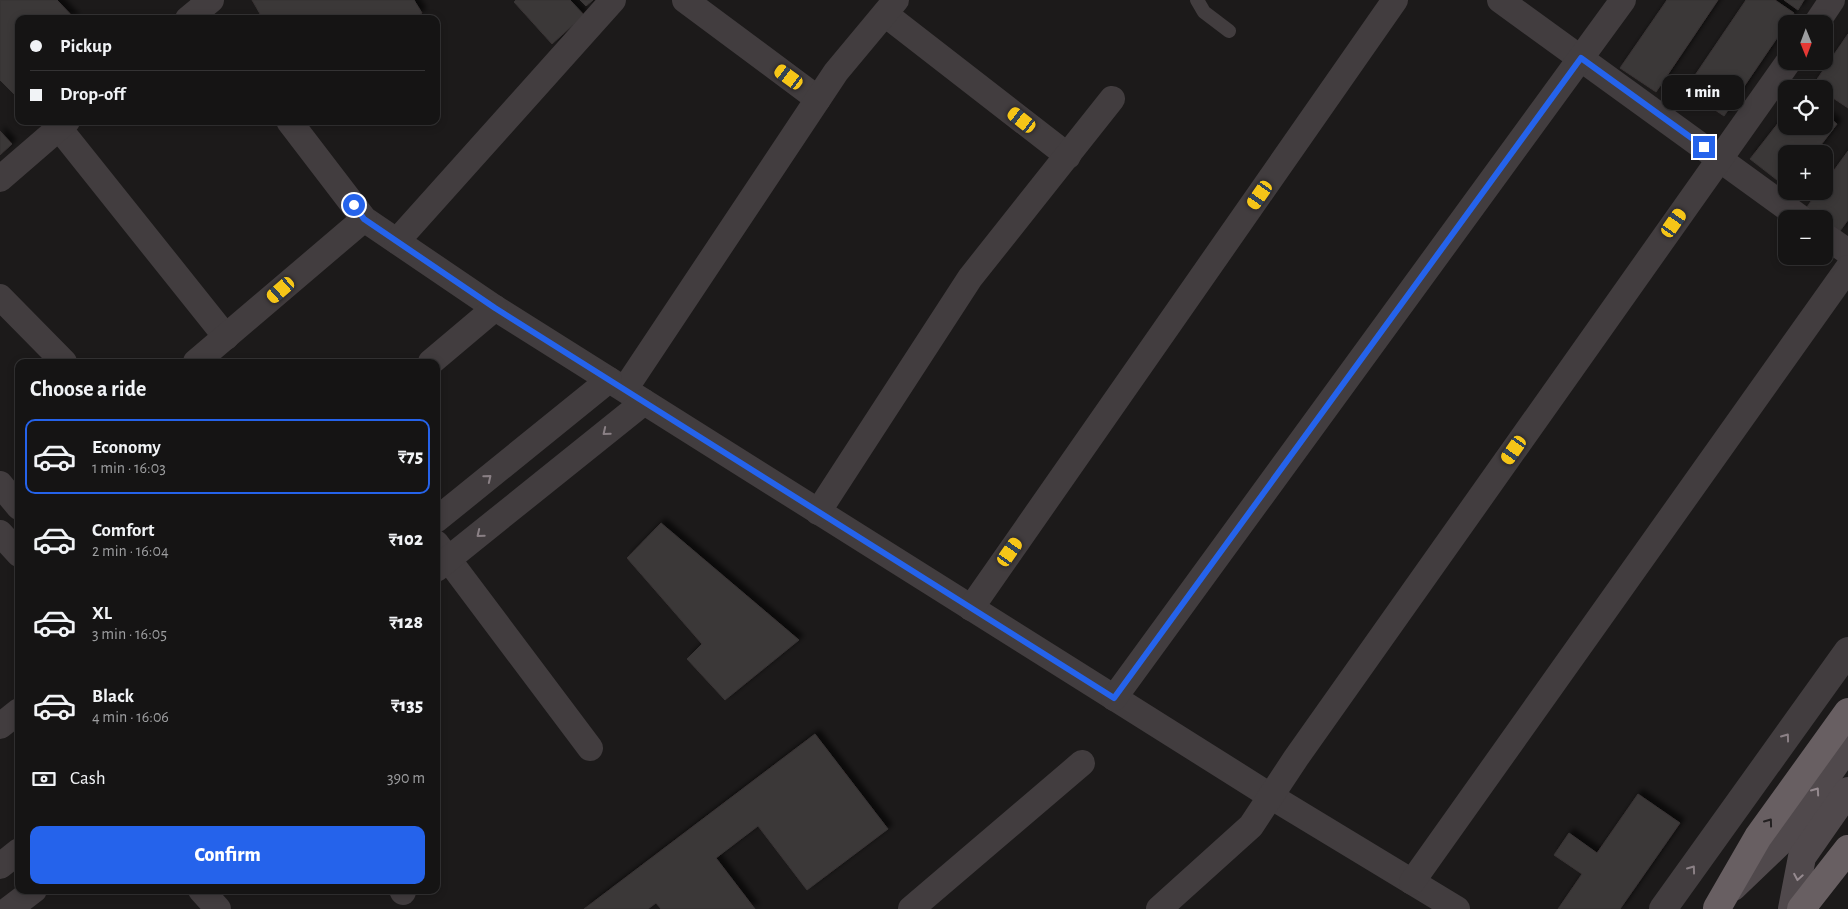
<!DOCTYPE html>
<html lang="en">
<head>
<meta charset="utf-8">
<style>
	body { margin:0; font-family:"Alegreya Sans",sans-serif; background:#1e1d1d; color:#f1f3f6; height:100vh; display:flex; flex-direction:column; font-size:19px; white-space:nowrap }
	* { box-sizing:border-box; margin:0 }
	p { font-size:16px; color:#9d9ea0 }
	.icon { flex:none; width:28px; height:28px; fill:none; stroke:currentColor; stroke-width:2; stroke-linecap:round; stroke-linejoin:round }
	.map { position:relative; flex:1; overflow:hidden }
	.details { position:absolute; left:15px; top:359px; width:425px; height:535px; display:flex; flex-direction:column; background:#151414; border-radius:10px; box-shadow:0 2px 8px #0003,0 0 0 1px #343334 }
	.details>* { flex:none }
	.banner { position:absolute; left:15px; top:15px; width:425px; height:110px; border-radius:10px; box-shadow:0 2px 8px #0003,0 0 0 1px #343334; display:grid; align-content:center; height:110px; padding:0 15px; background:#151414 }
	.needle { width:32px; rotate:179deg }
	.controls { position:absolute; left:1778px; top:15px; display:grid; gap:10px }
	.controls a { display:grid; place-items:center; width:55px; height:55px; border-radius:10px; background:#151414; box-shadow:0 2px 8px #0003,0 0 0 1px #343334; font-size:25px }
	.end { position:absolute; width:22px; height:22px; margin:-11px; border:6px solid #2563eb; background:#fff; box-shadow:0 0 0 2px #fff }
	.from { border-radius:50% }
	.bubble { position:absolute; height:35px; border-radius:10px; background:#151414; box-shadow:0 2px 8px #0003,0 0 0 1px #343334; font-size:16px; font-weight:800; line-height:35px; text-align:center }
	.car { position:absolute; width:15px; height:30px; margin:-15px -8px; border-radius:6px; box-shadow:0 0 4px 1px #0007; background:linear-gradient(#f5c518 24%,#345 0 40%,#f5c518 0 76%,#345 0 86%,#f5c518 0) }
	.banner b { display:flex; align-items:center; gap:18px; height:48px; font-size:19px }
	.banner b+b { border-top:1px solid #343334 }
	.banner i { width:12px; height:12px; background:#f1f3f6 }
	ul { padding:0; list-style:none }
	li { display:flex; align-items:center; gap:15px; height:75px; margin:0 10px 8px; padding:0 5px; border:2px solid transparent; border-radius:10px }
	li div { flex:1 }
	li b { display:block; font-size:19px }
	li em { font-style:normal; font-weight:800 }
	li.selected { border-color:#2563eb }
	li>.icon { width:45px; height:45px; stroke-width:1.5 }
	h2 { padding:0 15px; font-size:22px; line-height:60px }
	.pay { display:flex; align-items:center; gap:12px; height:55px; padding:0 15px; font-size:19px }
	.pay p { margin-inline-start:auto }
	.cta { display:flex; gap:10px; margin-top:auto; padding:10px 15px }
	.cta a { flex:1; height:58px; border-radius:10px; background:#2563eb; color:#fff; font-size:20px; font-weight:800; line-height:58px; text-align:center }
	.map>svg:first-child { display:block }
	.building { fill:#3b3738; stroke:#383434; filter:url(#shadow) }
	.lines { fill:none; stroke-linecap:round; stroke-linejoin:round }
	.service { stroke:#423d3f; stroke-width:14 }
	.minor { stroke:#423d3f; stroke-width:26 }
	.tertiary { stroke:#423d3f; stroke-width:28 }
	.secondary { stroke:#50494c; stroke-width:28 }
	.trunk { stroke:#685f62; stroke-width:28 }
	.oneway { stroke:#8a8085 }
	.oneway2 { stroke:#958a8f }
	.oneway3 { stroke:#232021 }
	.route { stroke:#2563eb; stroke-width:6 }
</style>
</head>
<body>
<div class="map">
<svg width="1848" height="909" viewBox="0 0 1848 909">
	<defs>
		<filter id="shadow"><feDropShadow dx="4.5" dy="-4.5" stdDeviation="2.5" flood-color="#0009"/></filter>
	</defs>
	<rect width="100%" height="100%" fill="#1c1a1a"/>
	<!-- building -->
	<g class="building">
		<polygon points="0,0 57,0 75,19 19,19 19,99 0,80"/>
		<polygon points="252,0 414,0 422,13 412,19 263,19"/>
		<polygon points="516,0 570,0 584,15 552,44 514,2"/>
		<polygon points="580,0 593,0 586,6"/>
		<polygon points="1667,0 1718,0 1656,92 1620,68"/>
		<polygon points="1746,0 1775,0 1794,13 1724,116 1685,90"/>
		<polygon points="1784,0 1804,0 1798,10"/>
		<polygon points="1848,34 1848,108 1824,92 1824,89 1813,85"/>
		<polygon points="1786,113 1786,126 1824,126 1824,113 1837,124 1814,154 1786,154 1786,187 1750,159"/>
		<polygon points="0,131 12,144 0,155"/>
		<polygon points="1848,151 1848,220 1840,231 1807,207 1818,191 1824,191 1824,184"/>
		<polygon points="661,523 799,640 725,700 687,659 702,644 627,558"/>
		<polygon points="815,734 888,829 807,890 758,826 716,858 755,909 661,909 656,903 648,909 584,909"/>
		<polygon points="1638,794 1680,823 1620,909 1558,909 1582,874 1554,855 1569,833 1597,853"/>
	</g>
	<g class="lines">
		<!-- service -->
		<polyline class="service" points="1197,0 1204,12 1229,31"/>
		<!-- minor -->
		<g class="minor">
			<polyline points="685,0 818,99"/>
			<polyline points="1500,0 1802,219"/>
			<polyline points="885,14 1068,156"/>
			<polyline points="188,19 211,0"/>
			<polyline points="1816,24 1832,0"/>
			<polyline points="289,121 364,219 495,308 1272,797 1457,909"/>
			<polyline points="59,128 226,337"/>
			<polyline points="0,179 67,121"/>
			<polyline points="1824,235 1848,252"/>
			<polyline points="397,241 613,0"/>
			<polyline points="0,297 64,362"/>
			<polyline points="196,362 364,219"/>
			<polyline points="431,362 495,308"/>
			<polyline points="625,389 836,72 896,0"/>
			<polyline points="0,484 19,507"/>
			<polyline points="818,512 970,278 1112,99"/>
			<polyline points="436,520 609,380"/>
			<polyline points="0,533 19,554"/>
			<polyline points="436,543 590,748"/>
			<polyline points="436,569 644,402"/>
			<polyline points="971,608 1395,0"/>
			<polyline points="1114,698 1623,0"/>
			<polyline points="0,726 19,711"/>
			<polyline points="0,866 19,851"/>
			<polyline points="1412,882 1848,268"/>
			<polyline points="201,890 218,909"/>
			<polyline points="402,890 403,892"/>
			<polyline points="9,909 34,890"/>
			<polyline points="911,909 1082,763"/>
			<polyline points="1159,909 1251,826 1296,758 1789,61"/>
		</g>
		<!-- tertiary -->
		<polyline class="tertiary" points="1663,909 1848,651"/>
		<!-- secondary -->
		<g class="secondary">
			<polyline points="1733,887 1782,840 1848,746"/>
			<polyline points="1792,909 1802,857 1848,791"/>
		</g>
		<!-- trunk -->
		<g class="trunk">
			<polyline points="1717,908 1758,837 1848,712"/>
			<polyline points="1801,909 1848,849"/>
		</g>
	</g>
	<!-- one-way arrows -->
	<defs><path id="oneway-chevron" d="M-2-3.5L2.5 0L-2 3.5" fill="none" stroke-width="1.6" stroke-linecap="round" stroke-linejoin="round" transform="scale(1.25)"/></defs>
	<g class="oneway">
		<use href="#oneway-chevron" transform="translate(606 432) rotate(141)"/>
		<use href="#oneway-chevron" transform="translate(488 478) rotate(-39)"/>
		<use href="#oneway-chevron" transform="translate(480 534) rotate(141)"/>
		<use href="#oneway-chevron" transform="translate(1786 737) rotate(-54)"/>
		<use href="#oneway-chevron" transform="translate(1692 869) rotate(-54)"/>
	</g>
	<g class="oneway2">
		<use href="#oneway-chevron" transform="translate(1816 791) rotate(-55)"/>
		<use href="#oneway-chevron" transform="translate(1798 877) rotate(100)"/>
	</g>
	<use class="oneway3" href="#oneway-chevron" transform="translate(1769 822) rotate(-54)"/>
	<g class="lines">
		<!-- route -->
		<polyline class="route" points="354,205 364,219 495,308 1114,698 1581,58 1704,147"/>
	</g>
</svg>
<div class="controls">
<a><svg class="needle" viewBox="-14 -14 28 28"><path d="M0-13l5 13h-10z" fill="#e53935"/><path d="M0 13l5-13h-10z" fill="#9d9ea0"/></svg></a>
<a><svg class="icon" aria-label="locate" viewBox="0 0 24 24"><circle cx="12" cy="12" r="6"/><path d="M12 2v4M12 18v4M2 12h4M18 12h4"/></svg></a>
<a>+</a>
<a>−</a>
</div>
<i class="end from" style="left:354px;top:205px"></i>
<i class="end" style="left:1704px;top:147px"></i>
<div class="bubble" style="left:1662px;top:75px;width:82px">1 min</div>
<i class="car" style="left:789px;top:77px;rotate:306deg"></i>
<i class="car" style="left:1022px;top:120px;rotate:308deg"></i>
<i class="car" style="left:1260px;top:195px;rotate:215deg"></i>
<i class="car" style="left:1674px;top:223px;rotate:35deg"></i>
<i class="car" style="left:281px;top:290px;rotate:229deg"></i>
<i class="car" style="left:1514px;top:450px;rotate:215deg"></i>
<i class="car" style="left:1010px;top:552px;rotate:35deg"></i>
<div class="banner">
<b><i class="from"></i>Pickup</b>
<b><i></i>Drop-off</b>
</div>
<section class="details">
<h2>Choose a ride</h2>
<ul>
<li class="selected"><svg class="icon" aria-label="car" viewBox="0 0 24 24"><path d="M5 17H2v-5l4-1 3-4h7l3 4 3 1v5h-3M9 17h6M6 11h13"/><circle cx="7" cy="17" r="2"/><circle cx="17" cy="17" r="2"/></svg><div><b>Economy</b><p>1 min · 16:03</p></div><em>₹75</em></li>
<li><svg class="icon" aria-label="car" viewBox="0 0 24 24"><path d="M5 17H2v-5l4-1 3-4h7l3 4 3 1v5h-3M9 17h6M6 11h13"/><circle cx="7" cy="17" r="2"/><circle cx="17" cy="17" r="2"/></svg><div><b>Comfort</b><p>2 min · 16:04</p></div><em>₹102</em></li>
<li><svg class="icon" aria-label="car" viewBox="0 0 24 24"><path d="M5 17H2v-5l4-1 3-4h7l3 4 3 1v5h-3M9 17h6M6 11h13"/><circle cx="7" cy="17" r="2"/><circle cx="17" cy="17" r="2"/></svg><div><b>XL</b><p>3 min · 16:05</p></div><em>₹128</em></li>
<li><svg class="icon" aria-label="car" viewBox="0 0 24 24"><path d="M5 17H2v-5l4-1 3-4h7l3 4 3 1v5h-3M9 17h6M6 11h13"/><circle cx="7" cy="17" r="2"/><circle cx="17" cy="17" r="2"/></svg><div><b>Black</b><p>4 min · 16:06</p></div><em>₹135</em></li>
</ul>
<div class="pay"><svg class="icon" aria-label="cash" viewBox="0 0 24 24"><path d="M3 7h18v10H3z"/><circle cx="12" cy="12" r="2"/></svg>Cash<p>390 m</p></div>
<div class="cta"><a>Confirm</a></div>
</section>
</div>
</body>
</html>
